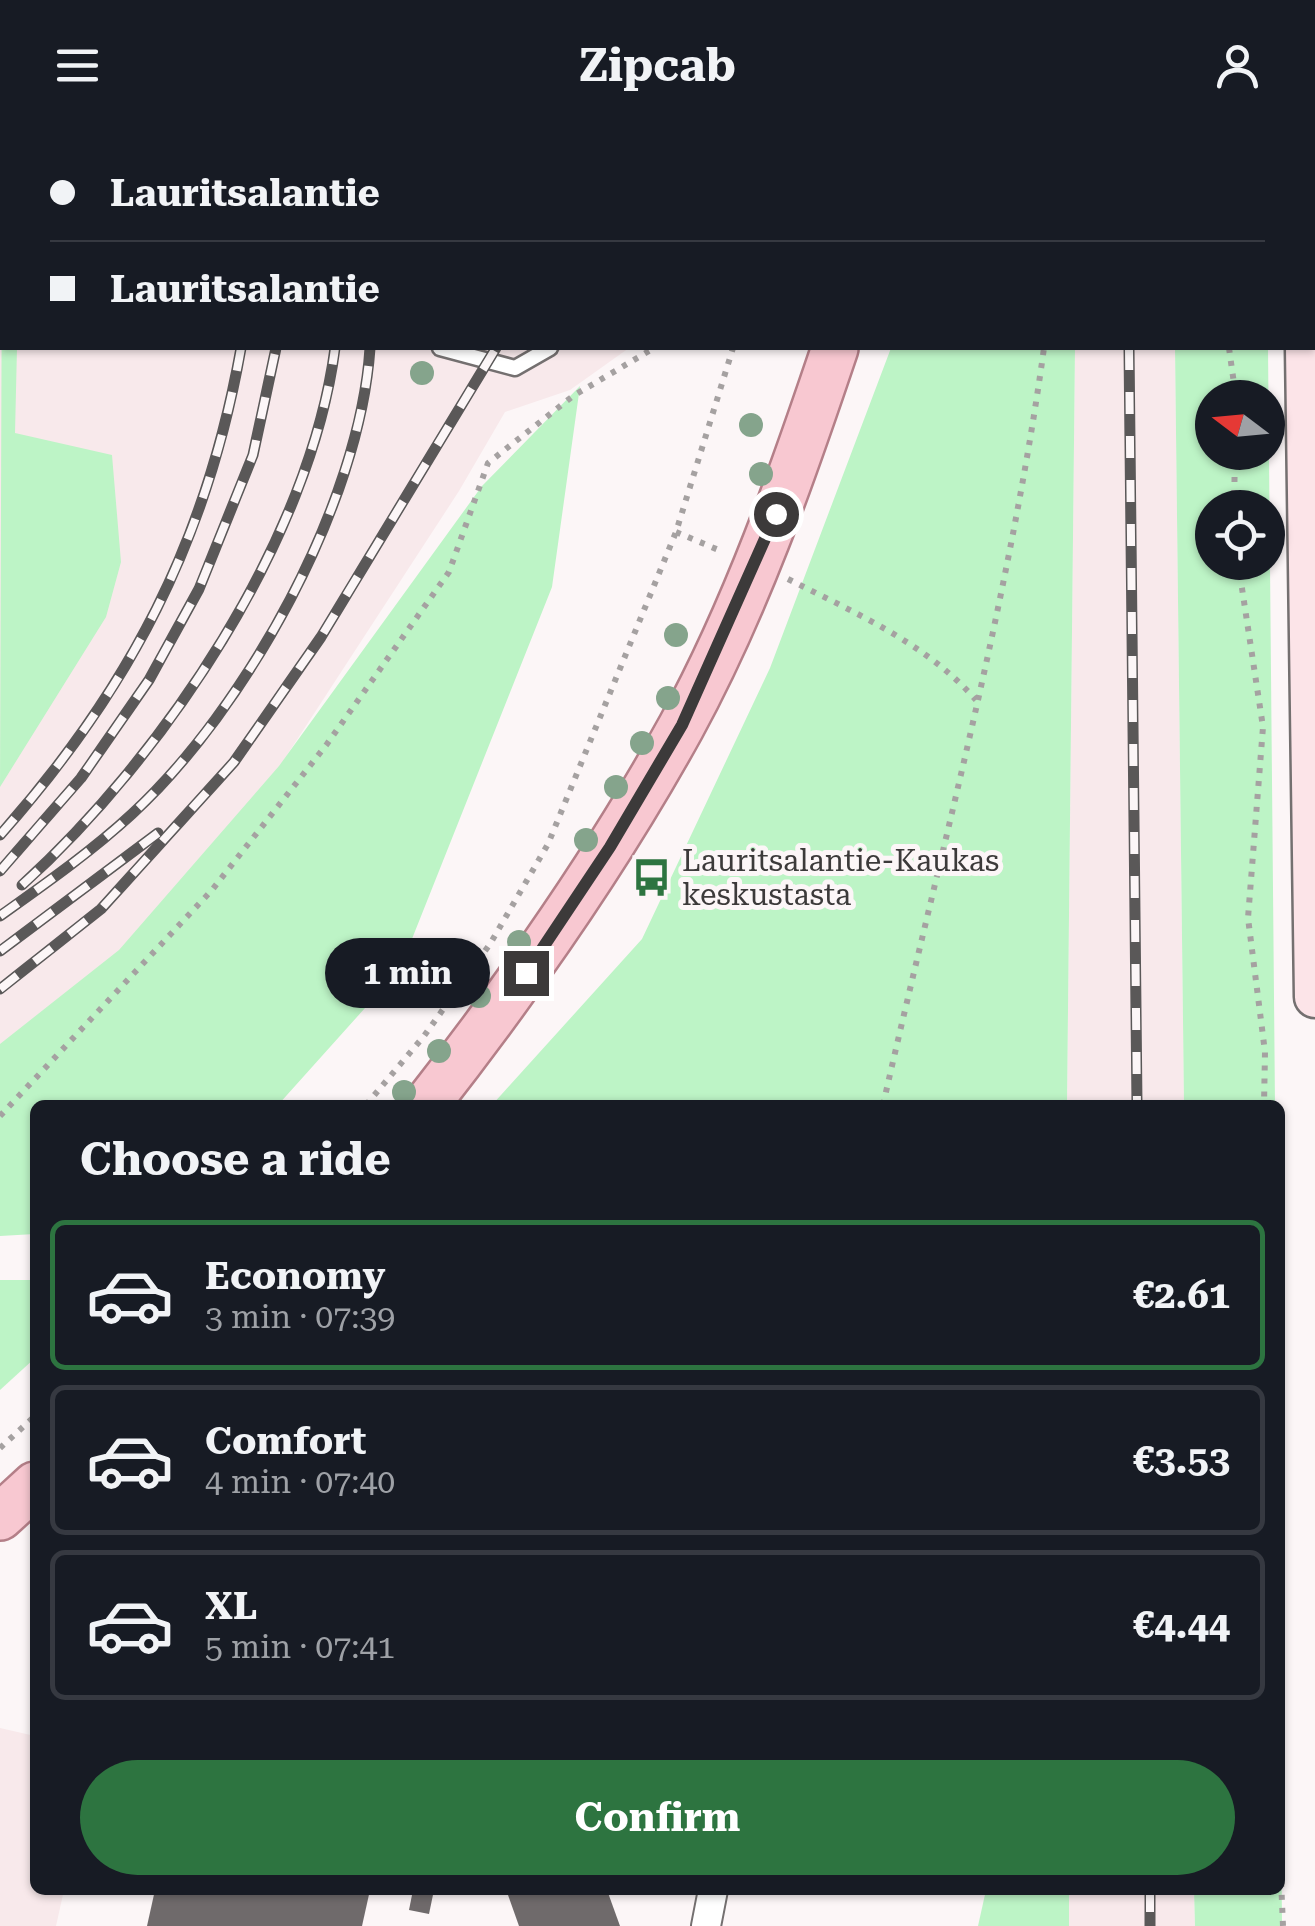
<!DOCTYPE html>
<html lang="en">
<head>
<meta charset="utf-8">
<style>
	body { margin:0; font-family:"Roboto Serif",serif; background:#20242c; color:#f1f3f6; height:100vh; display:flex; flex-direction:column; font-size:38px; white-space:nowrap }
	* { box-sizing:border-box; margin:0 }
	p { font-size:32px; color:#9ea1a6 }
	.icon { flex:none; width:55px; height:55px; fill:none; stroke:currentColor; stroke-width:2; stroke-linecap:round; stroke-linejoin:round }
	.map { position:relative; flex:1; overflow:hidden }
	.drawer { position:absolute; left:30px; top:970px; width:1255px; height:795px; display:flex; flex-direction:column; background:#171b24; border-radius:15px; box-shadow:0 2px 8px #0004 }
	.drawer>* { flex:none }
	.guide { position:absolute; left:0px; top:0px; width:1315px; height:220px; box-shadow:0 2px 8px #0004; display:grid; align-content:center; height:220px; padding:0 50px; background:#171b24 }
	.needle { width:65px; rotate:286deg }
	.fabs { position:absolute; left:1195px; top:250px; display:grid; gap:20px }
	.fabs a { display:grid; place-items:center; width:90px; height:90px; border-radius:50%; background:#171b24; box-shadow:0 2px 8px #0004; font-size:50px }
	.end { position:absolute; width:45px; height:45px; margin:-22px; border:12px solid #3c3a3a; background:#fff; box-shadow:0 0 0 5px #fff }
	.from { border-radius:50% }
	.bubble { position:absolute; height:70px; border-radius:35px; background:#171b24; box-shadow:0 2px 8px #0004; font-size:32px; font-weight:700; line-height:70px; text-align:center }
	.guide b { display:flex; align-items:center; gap:35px; height:95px; font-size:38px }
	.guide b+b { border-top:2px solid #363941 }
	.guide i { width:25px; height:25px; background:#f1f3f6 }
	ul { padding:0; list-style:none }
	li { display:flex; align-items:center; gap:30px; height:150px; margin:0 20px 15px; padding:0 30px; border:5px solid #363941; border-radius:15px }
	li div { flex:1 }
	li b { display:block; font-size:38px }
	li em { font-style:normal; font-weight:700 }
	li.active { border-color:#2d7440 }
	li>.icon { width:90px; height:90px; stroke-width:1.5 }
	h2 { padding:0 50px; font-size:45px; line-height:120px }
	.button { display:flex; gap:20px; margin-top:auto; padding:20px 50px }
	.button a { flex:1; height:115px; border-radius:60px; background:#2d7440; color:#fff; font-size:40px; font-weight:700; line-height:115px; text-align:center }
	header { display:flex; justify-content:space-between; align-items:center; height:130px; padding:0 50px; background:#171b24; font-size:45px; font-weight:700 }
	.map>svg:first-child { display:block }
	.built { fill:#f8e9eb }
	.green { fill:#bdf4c6; fill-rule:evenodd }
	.building { fill:#6f6a6b }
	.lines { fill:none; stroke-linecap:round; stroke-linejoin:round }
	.lane-casing { stroke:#747070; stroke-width:19 }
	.street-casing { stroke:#747070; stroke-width:32 }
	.secondary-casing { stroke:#747070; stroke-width:45 }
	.primary-casing { stroke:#b47f88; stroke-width:50 }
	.path { stroke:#a5a1a1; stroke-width:6; stroke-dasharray:5 8; stroke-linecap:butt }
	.lane { stroke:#fff; stroke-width:14 }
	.street { stroke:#fff; stroke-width:28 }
	.secondary { stroke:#fce4e8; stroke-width:40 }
	.primary { stroke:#f8c8d1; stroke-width:45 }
	.rail-casing { stroke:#5a5858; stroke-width:11 }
	.rail { stroke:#fcf6f7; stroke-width:8; stroke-dasharray:22; stroke-linecap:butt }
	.tree { fill:#85a48c }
	.route { stroke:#3c3a3a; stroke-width:12 }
	.labels { text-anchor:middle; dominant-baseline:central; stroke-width:10; stroke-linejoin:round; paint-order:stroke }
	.poi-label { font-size:30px; fill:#3c3a3a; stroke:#fcf6f7; text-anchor:start }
</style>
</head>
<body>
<header><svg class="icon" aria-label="menu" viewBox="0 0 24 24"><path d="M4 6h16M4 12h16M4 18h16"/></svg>Zipcab<svg class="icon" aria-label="person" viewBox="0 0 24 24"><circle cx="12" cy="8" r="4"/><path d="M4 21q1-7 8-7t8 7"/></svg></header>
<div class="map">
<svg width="1315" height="1796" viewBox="0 0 1315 1796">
	<rect width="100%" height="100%" fill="#fcf6f7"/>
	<!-- built -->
	<g class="built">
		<polygon points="0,0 772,0 2,2 2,218 629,218 570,260 505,282 459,361 203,754 0,942"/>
		<polygon points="1075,218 1175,218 1184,975 1067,975"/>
		<polygon points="0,1598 35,1606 35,1760 64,1760 56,1796 0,1796"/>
		<polygon points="1069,1760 1194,1760 1195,1796 1069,1796"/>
	</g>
	<!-- green -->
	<g class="green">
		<polygon points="2,95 2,218 17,218 15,303 112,325 121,432 106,487 0,657"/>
		<polygon points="891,218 1075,218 1067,975 492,975 642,809 770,538"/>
		<path d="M1175 218H1268L1275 975H1184ZM1212 268H1268V322H1212ZM1212 378H1268V432H1212Z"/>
		<polygon points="580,256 552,457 400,839 278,975 35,975 35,1104 0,1106 0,914 119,820 279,636 482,356"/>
		<polygon points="0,1150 35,1150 35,1228 0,1260"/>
		<polygon points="1280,1526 1282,1796 1195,1796 1194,1760 1280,1760"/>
		<polygon points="986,1760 1069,1760 1069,1796 978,1796"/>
	</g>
	<!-- building -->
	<g class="building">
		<polygon points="155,1760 370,1760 362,1796 147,1796"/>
		<polygon points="413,1760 434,1760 429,1784 409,1780"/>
		<polygon points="524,1760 607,1760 620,1796 519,1796 508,1765"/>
	</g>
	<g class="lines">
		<defs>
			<g id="lane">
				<polyline points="193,0 193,2"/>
				<polyline points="121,2 123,0"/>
				<polyline points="472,2 472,0"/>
				<polyline points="720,2 722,0"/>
				<polyline points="1312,27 1315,27"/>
				<polyline points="0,54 2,53"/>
				<polyline points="440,218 515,238 550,218"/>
			</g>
			<polyline id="street" points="706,1796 713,1760"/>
			<g id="secondary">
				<polyline points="1304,0 1304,2"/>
				<polyline points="1306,218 1315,867"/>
			</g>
			<g id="primary">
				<polyline points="888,2 889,0"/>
				<path d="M426 975C520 855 607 731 681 597 746 478 792 346 835 218"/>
				<polyline points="0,1387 35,1355"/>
			</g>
		</defs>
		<!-- lane casing -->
		<use href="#lane" class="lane-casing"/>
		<!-- street casing -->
		<use href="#street" class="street-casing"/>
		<!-- secondary casing -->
		<use href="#secondary" class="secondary-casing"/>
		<!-- primary casing -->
		<use href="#primary" class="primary-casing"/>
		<!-- path -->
		<g class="path">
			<polyline points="801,2 802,0"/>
			<polyline points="1226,2 1226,0"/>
			<polyline points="1229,218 1236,268"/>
			<polyline points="1234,378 1235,322"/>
			<polyline points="676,402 721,421"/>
			<polyline points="1238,432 1263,597 1248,788 1265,922 1264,975"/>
			<path d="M788 449C855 483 926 513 976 570"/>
			<polyline points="366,975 424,906 490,814 548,714 676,402 733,218"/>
			<path d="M883 975C940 724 1009 472 1044 218"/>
			<polyline points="0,986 212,760 327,614 449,442 488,333 573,266 654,218"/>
			<polyline points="0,1318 35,1286"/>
			<polyline points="1280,1726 1283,1796"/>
		</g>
		<!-- lane -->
		<use href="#lane" class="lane"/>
		<!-- street -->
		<use href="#street" class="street"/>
		<!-- secondary -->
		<use href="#secondary" class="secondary"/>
		<!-- primary -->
		<use href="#primary" class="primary"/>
		<defs>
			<g id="rail">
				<polyline points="256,0 257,2"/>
				<polyline points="286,0 286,2"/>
				<polyline points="377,0 377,2"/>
				<polyline points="1126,0 1126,2"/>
				<polyline points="349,2 349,0"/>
				<polyline points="584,2 585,0"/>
				<polyline points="625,2 626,0"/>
				<polyline points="1129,218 1137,975"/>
				<path d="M0 705C130 559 207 410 241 218"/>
				<polyline points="0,741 81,648 149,550 199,459 253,325 276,218"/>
				<path d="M22 755C164 626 310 410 335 218"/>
				<path d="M0 786C45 754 92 721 132 684 246 579 360 373 370 218"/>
				<polyline points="0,821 158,703"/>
				<polyline points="0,859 101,779 234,632 321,507 496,218"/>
				<polyline points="1150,1760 1150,1796"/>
			</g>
		</defs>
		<!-- rail casing -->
		<use href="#rail" class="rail-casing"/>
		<!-- rail -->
		<use href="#rail" class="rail"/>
	</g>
	<!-- trees -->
	<g class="tree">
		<circle cx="422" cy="243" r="12"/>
		<circle cx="751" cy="295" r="12"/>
		<circle cx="761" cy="344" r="12"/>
		<circle cx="676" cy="505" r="12"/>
		<circle cx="668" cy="568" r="12"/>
		<circle cx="642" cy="613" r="12"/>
		<circle cx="616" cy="657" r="12"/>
		<circle cx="586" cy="710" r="12"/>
		<circle cx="519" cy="812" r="12"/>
		<circle cx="479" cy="866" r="12"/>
		<circle cx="439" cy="921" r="12"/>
		<circle cx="404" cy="962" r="12"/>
	</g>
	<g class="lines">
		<!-- route -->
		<polyline class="route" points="526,843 610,717 682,595 776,384"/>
	</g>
	<!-- icons -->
	<defs>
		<symbol id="bus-bare" viewBox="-9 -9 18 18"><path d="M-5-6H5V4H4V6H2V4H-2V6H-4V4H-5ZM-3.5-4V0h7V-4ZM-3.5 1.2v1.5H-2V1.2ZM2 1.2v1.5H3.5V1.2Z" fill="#2d7440" stroke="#fcf6f7" stroke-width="2.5" paint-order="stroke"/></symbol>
	</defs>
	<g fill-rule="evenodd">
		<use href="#bus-bare" x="624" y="720" width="55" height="55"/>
	</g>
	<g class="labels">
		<!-- poi labels -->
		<g class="poi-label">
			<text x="682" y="730">Lauritsalantie-Kaukas<tspan x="682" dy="34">keskustasta</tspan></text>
		</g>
	</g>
</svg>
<div class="fabs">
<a><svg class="needle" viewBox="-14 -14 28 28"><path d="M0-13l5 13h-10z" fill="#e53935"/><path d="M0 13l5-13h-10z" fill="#9ea1a6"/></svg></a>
<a><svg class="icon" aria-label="locate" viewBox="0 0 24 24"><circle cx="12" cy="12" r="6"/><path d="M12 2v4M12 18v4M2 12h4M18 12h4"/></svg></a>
</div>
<i class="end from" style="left:776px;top:384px"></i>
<i class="end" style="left:526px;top:843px"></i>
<div class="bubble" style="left:325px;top:808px;width:165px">1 min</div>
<div class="guide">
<b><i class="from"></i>Lauritsalantie</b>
<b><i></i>Lauritsalantie</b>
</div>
<section class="drawer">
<h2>Choose a ride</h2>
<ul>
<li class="active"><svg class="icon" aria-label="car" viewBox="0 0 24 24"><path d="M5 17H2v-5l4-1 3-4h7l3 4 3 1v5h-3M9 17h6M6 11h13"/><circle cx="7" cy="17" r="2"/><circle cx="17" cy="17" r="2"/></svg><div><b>Economy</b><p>3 min · 07:39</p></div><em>€2.61</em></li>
<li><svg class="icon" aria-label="car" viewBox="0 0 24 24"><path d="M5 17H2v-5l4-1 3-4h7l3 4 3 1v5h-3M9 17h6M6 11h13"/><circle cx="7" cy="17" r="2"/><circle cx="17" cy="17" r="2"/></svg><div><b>Comfort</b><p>4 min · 07:40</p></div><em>€3.53</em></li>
<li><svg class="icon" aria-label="car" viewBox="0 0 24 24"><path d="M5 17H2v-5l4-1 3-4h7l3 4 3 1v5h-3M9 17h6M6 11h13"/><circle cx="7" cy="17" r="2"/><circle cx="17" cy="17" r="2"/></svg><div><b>XL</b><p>5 min · 07:41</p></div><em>€4.44</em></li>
</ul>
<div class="button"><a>Confirm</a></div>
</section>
</div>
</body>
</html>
